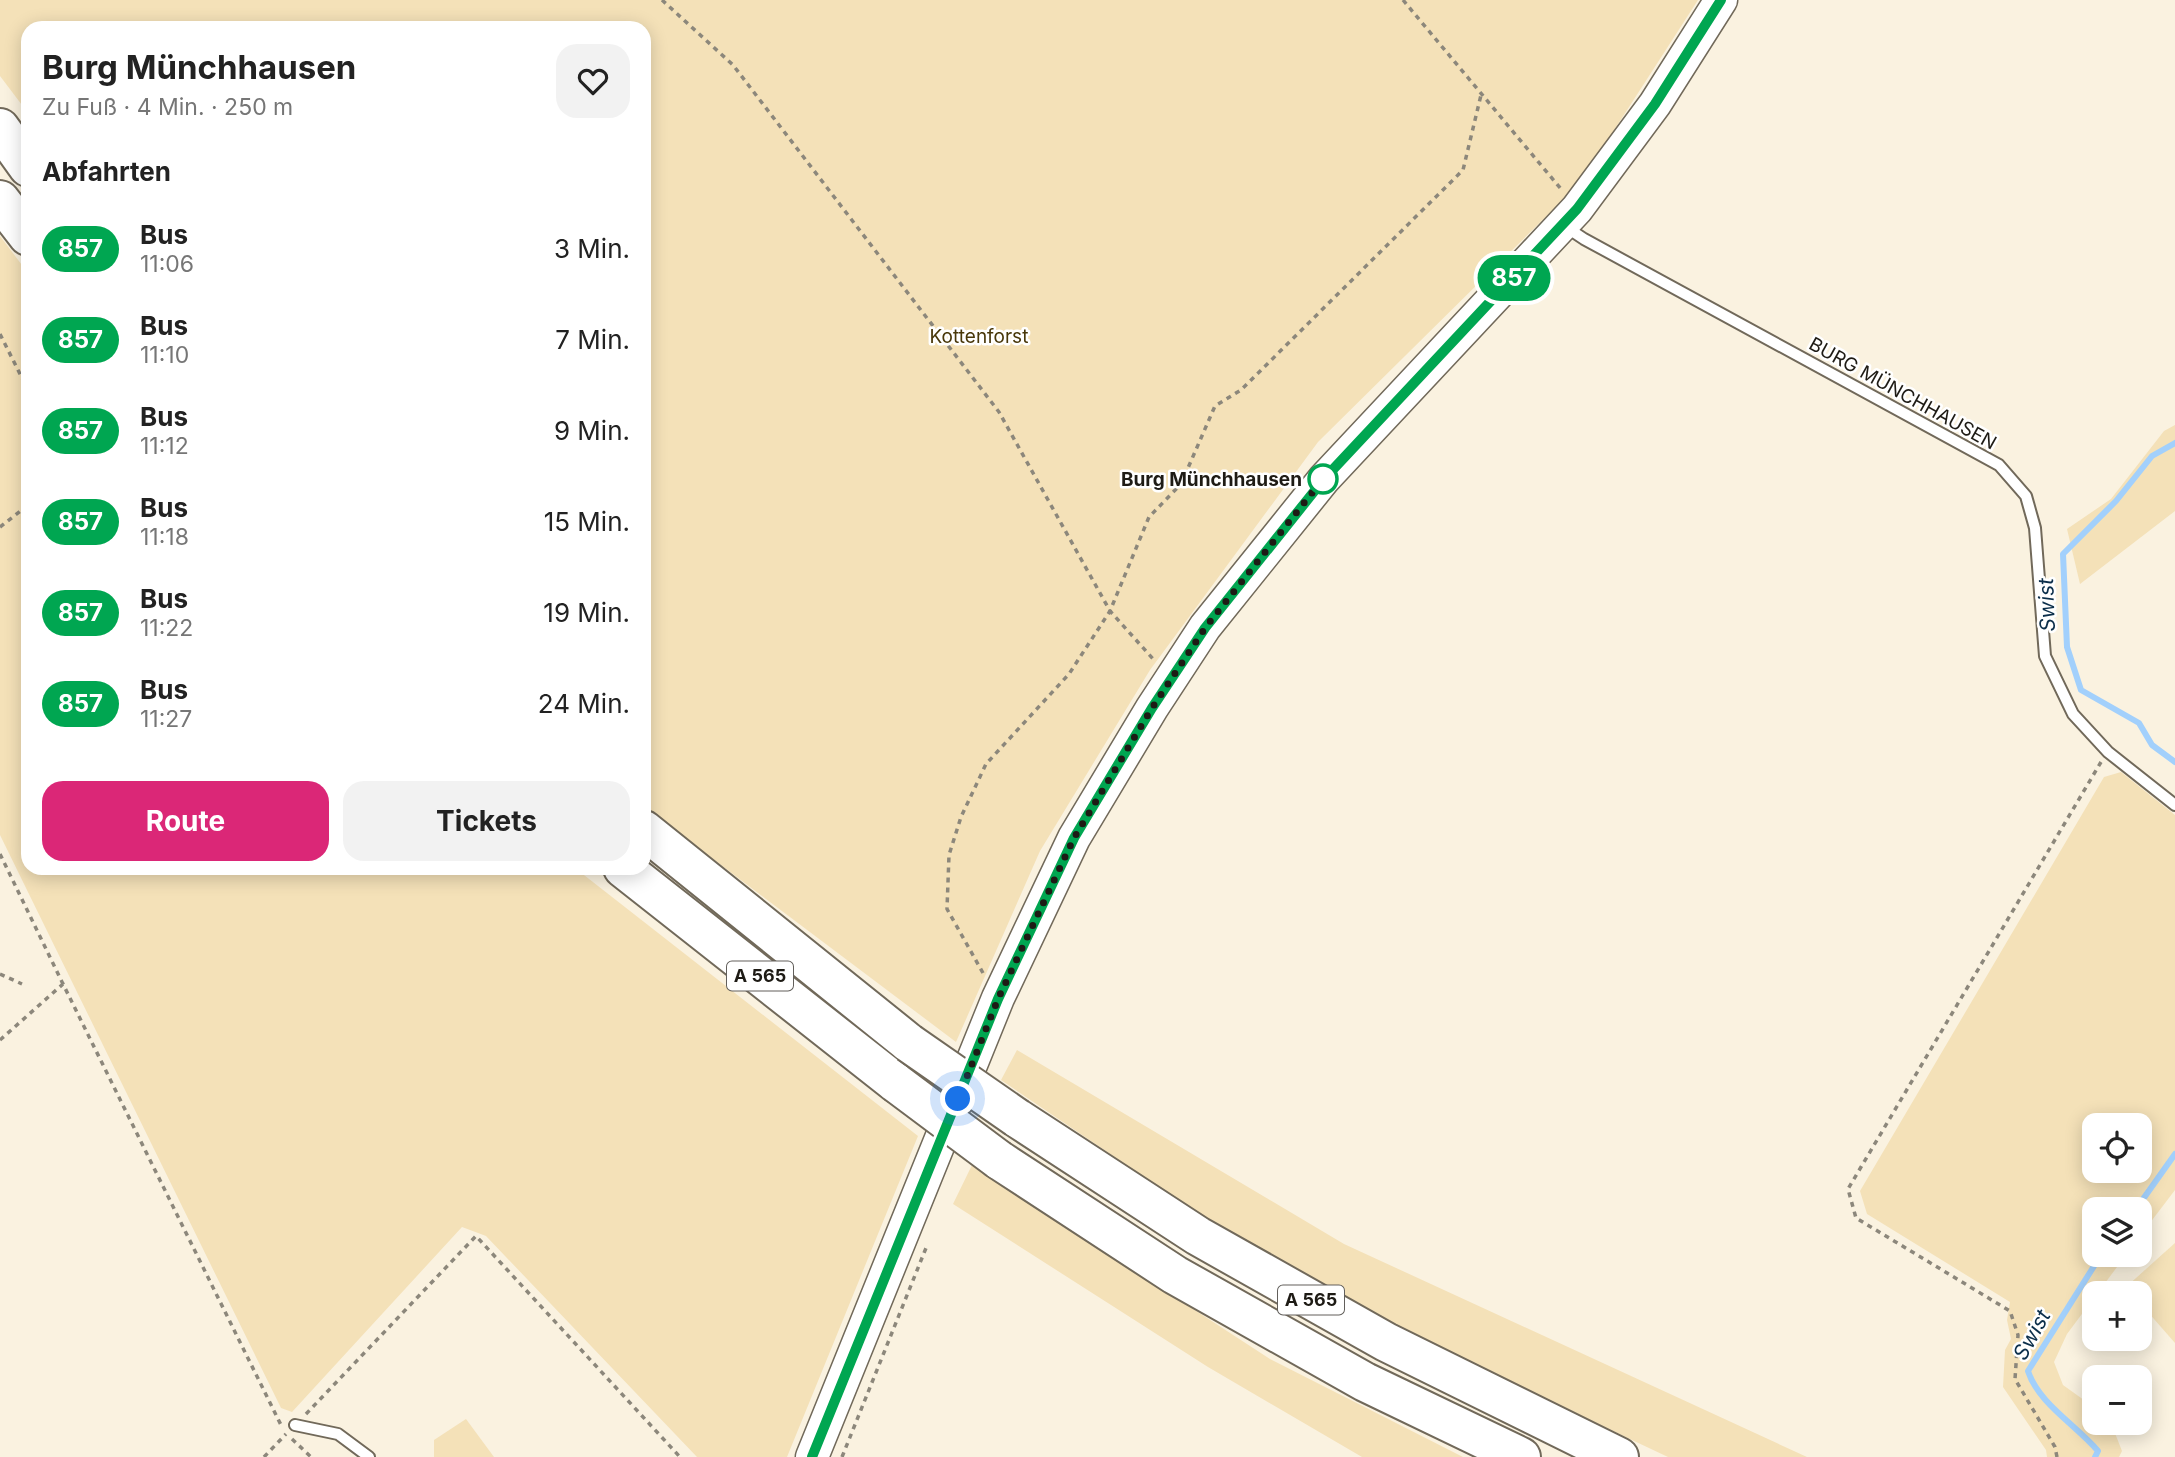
<!DOCTYPE html>
<html lang="de">
<meta charset="utf-8">
<style>
:root{--surface:#fff;--page:#f2f2f2;--text:#222;--muted:#767676;--accent:#db2777}
body{margin:0;font-family:Inter,sans-serif;background:var(--page);color:var(--text);height:100vh;display:flex;flex-direction:column;font-size:26px;white-space:nowrap}
*{box-sizing:border-box;margin:0}
p{font-size:23px;color:var(--muted)}
.icon{flex:none;width:38px;height:38px;fill:none;stroke:currentColor;stroke-width:2;stroke-linecap:round;stroke-linejoin:round}
.map{position:relative;flex:1;overflow:hidden}
.side{position:absolute;left:21px;top:21px;width:630px;height:854px;display:flex;flex-direction:column;background:var(--surface);border-radius:21px;box-shadow:0 4px 18px #0003}
.side>*{flex:none}
.badge{padding:0 14px;border-radius:23px;font-size:24px;line-height:46px}
.tools{position:absolute;left:2082px;top:1113px;display:grid;gap:14px}
.tools a{display:grid;place-items:center;width:70px;height:70px;border-radius:14px;background:var(--surface);box-shadow:0 4px 18px #0003;font-size:35px}
.you{position:absolute;width:35px;height:35px;margin:-18px;border:5px solid #fff;border-radius:50%;background:#1a73e8;box-shadow:0 0 0 10px #1a73e833}
.map>.badge{position:absolute;translate:-50% -50%;box-shadow:0 0 0 4px #fff}
h2{padding:0 21px;font-size:26px;line-height:63px}
.round{display:grid;place-items:center;flex:none;width:74px;height:74px;border-radius:21px;background:var(--page)}
.overview{display:flex;align-items:center;justify-content:space-between;height:119px;padding:0 21px}
h1{font-size:33px;font-weight:700;line-height:52px}
.action{display:flex;gap:14px;margin-top:auto;padding:14px 21px}
.action a{flex:1;height:80px;border-radius:21px;background:var(--accent);color:#fff;font-size:28px;font-weight:700;line-height:80px;text-align:center}
.action a+a{background:var(--page);color:var(--text)}
ul{padding:0;list-style:none}
li{display:flex;align-items:center;gap:21px;height:91px;padding:0 21px}
li div{flex:1}
li b{display:block;font-size:26px}
li em{font-style:normal}
li .badge{min-width:77px;font-weight:700;text-align:center}
.map>svg:first-child{display:block}
.green{fill:#f4e1b8;fill-rule:evenodd}
.lines{fill:none;stroke-linecap:round;stroke-linejoin:round}
.stream{stroke:#a2d0fc;stroke-width:6}
.lane-casing{stroke:#71695a;stroke-width:14}
.secondary-casing{stroke:#71695a;stroke-width:35}
.highway-casing{stroke:#71695a;stroke-width:42}
.path{stroke:#8c877b;stroke-width:3.5;stroke-dasharray:5 5;stroke-linecap:butt}
.lane{stroke:#fff;stroke-width:10}
.secondary{stroke:#fff;stroke-width:32}
.highway{stroke:#fff;stroke-width:38}
.highway-bridge-casing{stroke:#71695a;stroke-width:42;stroke-linecap:butt}
.highway-bridge{stroke:#fff;stroke-width:38}
.line-casing{stroke:#fff;stroke-width:16}
.line{stroke:#00a651;stroke-width:10}
.walk{stroke:#1e1b15;stroke-width:7;stroke-dasharray:0 12.6}
.stop-dot{fill:#fff;stroke:#00a651;stroke-width:3.5}
.labels{text-anchor:middle;stroke-width:5;stroke-linejoin:round;paint-order:stroke}
.shield{fill:#fff;stroke:#625f5b;stroke-width:2}
.shield-label{font-size:18px;font-weight:bold;fill:#1e1b15}
.park-label{font-size:19px;fill:#483709;stroke:#fff}
.street-label{font-size:19px;fill:#1e1b15;stroke:#fff}
.stop-label{font-size:19px;font-weight:bold;fill:#1e1b15;stroke:#fff;text-anchor:end}
.water-label{font-size:21px;font-style:italic;fill:#0c2f4b;stroke:#fff}
</style>
<div class="map">
<svg width="2175" height="1457" viewBox="0 0 2175 1457">
<rect width="100%" height="100%" fill="#faf2e0"/>
<g class="green">
<path d="M0,0H1698L1580,183L1318,442L1150,670L1040,851L956,1042L644,807V28H28V113L0,76Z"/>
<path d="M0,236L28,273V868H575L918,1136L787,1457H697L486,1236L462,1227L292,1412L281,1408L0,835Z"/>
<path d="M2175,425V511L2080,584L2067,529L2111,499L2164,431Z"/>
<path d="M2121,772L2175,815V1190L2140,1236V1209H2095V1255H2126L2067,1334L2054,1362L2063,1385L2095,1408V1423H2111L2122,1451L2119,1457H2047L2046,1450L2003,1387L2005,1350L2011,1339L2007,1320L2010,1302L1867,1214L1860,1191L2104,777ZM2095,1125H2140V1171H2095Z"/>
<path d="M1017,1050L1344,1244L1807,1457H1668L1418,1339L1212,1223L1001,1080Z"/>
<path d="M972,1165L1270,1359L1463,1457H1362L1208,1367L953,1204Z"/>
<path d="M2175,1243V1343L2140,1303V1293H2131L2126,1287Z"/>
<path d="M466,1419L494,1457H434V1440Z"/>
</g>
<g class="lines">
<g class="stream">
<path d="M2175,443L2152,456L2116,501L2063,554L2067,647L2081,690L2139,723L2152,745L2175,762"/>
<path d="M2136,1209L2175,1154"/>
<path d="M2095,1457L2098,1451C2076,1425 2038,1403 2028,1371L2101,1255"/>
</g>
<defs>
<g id="lane">
<path d="M1566,227L1584,239L1999,465L2026,496L2035,528L2045,656L2073,714L2108,752L2175,805"/>
<path d="M295,1425L338,1434L369,1457"/>
</g>
<path id="secondary" d="M812,1457L998,998L1074,838L1152,708L1205,627L1324,479L1577,209L1655,104L1721,0"/>
<g id="highway">
<path d="M0,128L28,167"/>
<path d="M0,200L28,236"/>
<path d="M644,830L909,1043"/>
<path d="M623,868L896,1083"/>
<path d="M1017,1118L1198,1236L1386,1342L1619,1457"/>
<path d="M999,1160L1175,1275L1365,1382L1521,1457"/>
</g>
</defs>
<use href="#lane" class="lane-casing"/>
<use href="#secondary" class="secondary-casing"/>
<use href="#highway" class="highway-casing"/>
<g class="path">
<path d="M662,0L733,65L999,412L1110,611L1154,660"/>
<path d="M1403,0L1561,189"/>
<path d="M0,334L28,390"/>
<path d="M0,527L23,509L28,496"/>
<path d="M0,854L63,984"/>
<path d="M983,973L947,909L949,855L961,817L986,764L1069,674L1110,611L1149,517L1181,484L1215,406L1241,390L1463,170L1481,95"/>
<path d="M0,974L22,984"/>
<path d="M0,1040L63,984L281,1425"/>
<path d="M306,1414L476,1236L680,1457"/>
<path d="M292,1439L311,1457"/>
<path d="M264,1457L286,1434"/>
<path d="M842,1457L926,1248"/>
<path d="M2057,1457L2055,1447L2015,1379L2018,1335L2010,1311L1856,1218L1848,1189L2101,762"/>
</g>
<use href="#lane" class="lane"/>
<use href="#secondary" class="secondary"/>
<use href="#highway" class="highway"/>
<defs>
<g id="highway-bridge">
<path d="M909,1043L1017,1118"/>
<path d="M896,1083L999,1160"/>
</g>
</defs>
<use href="#highway-bridge" class="highway-bridge-casing"/>
<use href="#highway-bridge" class="highway-bridge"/>
</g>
<g class="lines">
<defs>
<path id="line" d="M812,1457L998,999L1074,838L1152,708L1205,628L1324,479L1577,209L1655,104L1721,0"/>
</defs>
<use href="#line" class="line-casing"/>
<use href="#line" class="line"/>
<path class="walk" d="M958,1099L998,999L1074,838L1152,708L1205,628L1323,479"/>
</g>
<circle class="stop-dot" cx="1323" cy="479" r="14"/>
<g class="labels">
<g class="shield">
<rect x="727" y="961.5" width="66" height="29" rx="5"/>
<rect x="1278" y="1285.5" width="66" height="29" rx="5"/>
</g>
<g class="shield-label">
<text x="760" y="982">A 565</text>
<text x="1311" y="1306">A 565</text>
</g>
<g class="park-label">
<text x="979" y="343">Kottenforst</text>
</g>
<g class="street-label">
<text transform="translate(1903 393) rotate(29)" y="7">BURG MÜNCHHAUSEN</text>
</g>
<g class="stop-label">
<text x="1302" y="486">Burg Münchhausen</text>
</g>
<g class="water-label">
<text transform="translate(2047 605) rotate(-92)" y="7">Swist</text>
<text transform="translate(2032 1335) rotate(-61)" y="7">Swist</text>
</g>
</g>
</svg>
<div class="tools">
<a><svg class="icon" aria-label="locate" viewBox="0 0 24 24"><circle cx="12" cy="12" r="6"/><path d="M12 2v4M12 18v4M2 12h4M18 12h4"/></svg></a>
<a><svg class="icon" aria-label="layers" viewBox="0 0 24 24"><path d="M12 4l9 5-9 5-9-5zM3 14l9 5 9-5"/></svg></a>
<a>+</a>
<a>−</a>
</div>
<div class="you" style="left:958px;top:1099px"></div>
<b class="badge" style="left:1514px;top:278px;background:#00a651;color:#fff">857</b>
<section class="side">
<div class="overview"><div><h1>Burg Münchhausen</h1><p>Zu Fuß · 4 Min. · 250 m</p></div><a class="round"><svg class="icon" aria-label="heart" viewBox="0 0 24 24"><path d="M12 20l-8-8c-3-5 5-10 8-4 3-6 11-1 8 4z"/></svg></a></div>
<h2>Abfahrten</h2>
<ul>
<li><span class="badge" style="background:#00a651;color:#fff">857</span><div><b>Bus</b><p>11:06</p></div><em>3 Min.</em></li>
<li><span class="badge" style="background:#00a651;color:#fff">857</span><div><b>Bus</b><p>11:10</p></div><em>7 Min.</em></li>
<li><span class="badge" style="background:#00a651;color:#fff">857</span><div><b>Bus</b><p>11:12</p></div><em>9 Min.</em></li>
<li><span class="badge" style="background:#00a651;color:#fff">857</span><div><b>Bus</b><p>11:18</p></div><em>15 Min.</em></li>
<li><span class="badge" style="background:#00a651;color:#fff">857</span><div><b>Bus</b><p>11:22</p></div><em>19 Min.</em></li>
<li><span class="badge" style="background:#00a651;color:#fff">857</span><div><b>Bus</b><p>11:27</p></div><em>24 Min.</em></li>
</ul>
<div class="action"><a>Route</a><a>Tickets</a></div>
</section>
</div>
